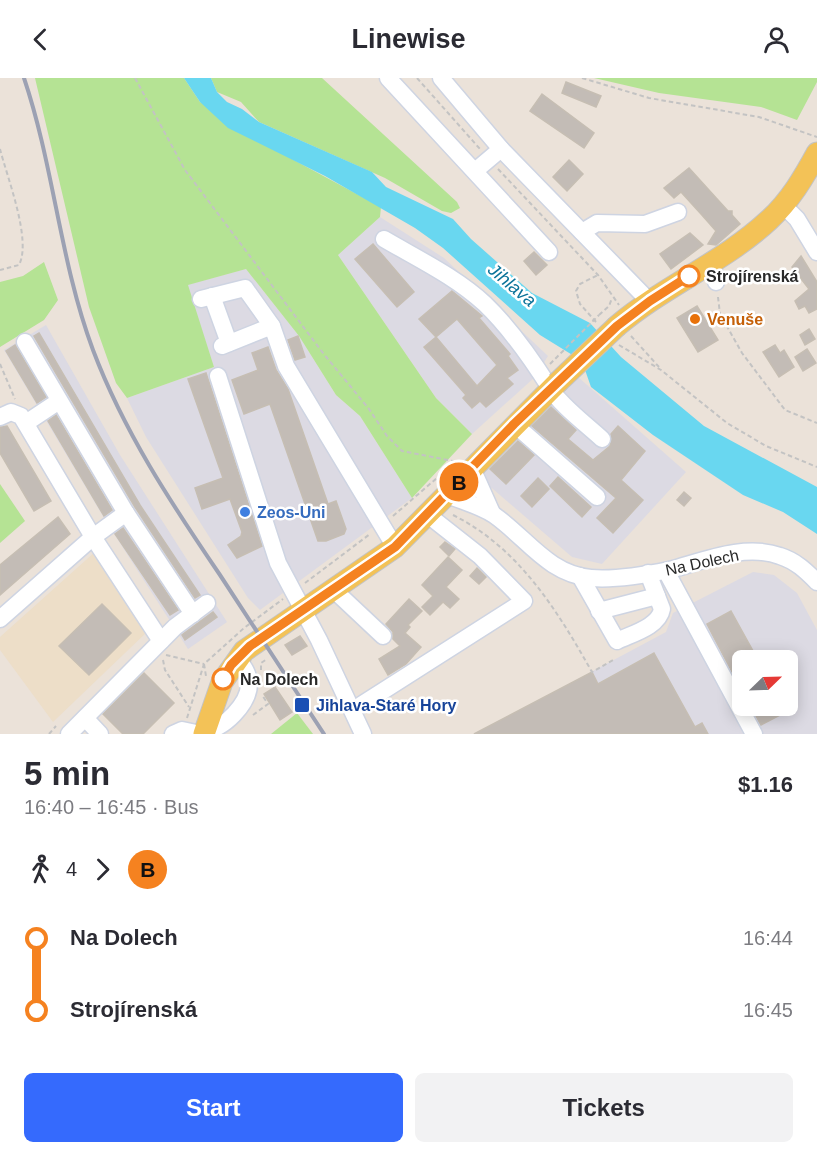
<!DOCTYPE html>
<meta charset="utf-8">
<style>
:root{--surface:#fff;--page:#f2f2f3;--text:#2b2b33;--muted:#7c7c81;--accent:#356afd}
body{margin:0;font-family:Helvetica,sans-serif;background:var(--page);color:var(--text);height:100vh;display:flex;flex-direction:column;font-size:22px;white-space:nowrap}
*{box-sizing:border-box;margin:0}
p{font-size:20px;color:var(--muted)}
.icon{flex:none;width:33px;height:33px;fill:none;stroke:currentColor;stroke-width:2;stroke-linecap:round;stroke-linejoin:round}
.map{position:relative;height:656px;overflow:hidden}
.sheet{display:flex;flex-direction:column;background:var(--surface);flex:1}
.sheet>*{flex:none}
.badge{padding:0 12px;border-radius:20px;font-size:21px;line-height:39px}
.needle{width:39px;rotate:67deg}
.controls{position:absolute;left:732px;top:572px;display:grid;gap:12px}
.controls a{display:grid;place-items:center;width:66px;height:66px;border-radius:9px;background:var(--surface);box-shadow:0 3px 15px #0003;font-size:30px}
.map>.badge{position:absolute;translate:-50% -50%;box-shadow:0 0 0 3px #fff}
.legs{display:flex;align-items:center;gap:9px;height:66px;padding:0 24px;font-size:20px}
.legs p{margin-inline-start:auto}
.summary{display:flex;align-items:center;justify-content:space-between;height:102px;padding:0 24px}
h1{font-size:33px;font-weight:800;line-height:45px}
.cta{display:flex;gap:12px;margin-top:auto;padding:12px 24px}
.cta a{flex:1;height:69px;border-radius:9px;background:var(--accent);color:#fff;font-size:24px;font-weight:800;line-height:69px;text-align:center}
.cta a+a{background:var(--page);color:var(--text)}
ul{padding:0 24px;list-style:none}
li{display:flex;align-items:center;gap:21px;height:72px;font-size:22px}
li i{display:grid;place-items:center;width:9px;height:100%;margin:0 8px;background:currentColor}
li i::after{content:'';width:15px;height:15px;margin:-8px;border:4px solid;border-radius:50%;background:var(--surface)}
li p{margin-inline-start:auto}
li:first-child i{background:linear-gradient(#0000 50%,currentColor 0)}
li:last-child i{background:linear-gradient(currentColor 50%,#0000 0)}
header{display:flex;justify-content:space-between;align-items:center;height:78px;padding:0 24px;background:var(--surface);font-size:27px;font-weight:800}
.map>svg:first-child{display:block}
.industrial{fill:#dcdae3;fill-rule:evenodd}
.education{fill:#eddec8}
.green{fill:#b5e394}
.water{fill:#69d7f0}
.building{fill:#c3bcb6;stroke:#c6beb3;stroke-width:1.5;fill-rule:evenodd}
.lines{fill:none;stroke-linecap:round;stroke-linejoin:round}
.minor-casing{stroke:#ced4e2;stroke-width:19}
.major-casing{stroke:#c3c3c3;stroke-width:23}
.path{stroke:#c3c3c3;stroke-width:2;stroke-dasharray:4.5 3;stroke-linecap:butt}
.minor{stroke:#fff;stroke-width:16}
.major{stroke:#f3c257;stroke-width:21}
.rail{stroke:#9ca1b3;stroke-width:4}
.major-bridge-casing{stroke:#c3c3c3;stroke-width:23;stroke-linecap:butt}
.path-bridge{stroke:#c3c3c3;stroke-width:2;stroke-dasharray:4.5 3;stroke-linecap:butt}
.major-bridge{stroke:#f3c257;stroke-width:21}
.line-1-casing{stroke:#fff;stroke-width:14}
.line-1{stroke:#f58220;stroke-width:9}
.stop-1-dot{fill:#fff;stroke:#f58220;stroke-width:3}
.food-dot{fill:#e8710a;stroke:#fff;stroke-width:2}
.shop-dot{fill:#3f7fe0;stroke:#fff;stroke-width:2}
.transit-dot{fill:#1a4fb4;stroke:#fff;stroke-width:2}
.labels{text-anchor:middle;stroke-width:5;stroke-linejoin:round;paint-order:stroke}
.stop-label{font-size:16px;font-weight:bold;fill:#282828;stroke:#fff;text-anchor:start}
.food-label{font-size:16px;font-weight:bold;fill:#c56008;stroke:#fff;text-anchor:start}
.shop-label{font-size:16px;font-weight:bold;fill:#366cbe;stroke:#fff;text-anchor:start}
.street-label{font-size:16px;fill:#282828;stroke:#fff}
.transit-label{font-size:16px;font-weight:bold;fill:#164399;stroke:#fff;text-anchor:start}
.water-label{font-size:18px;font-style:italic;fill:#0b7399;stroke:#fff}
</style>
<header><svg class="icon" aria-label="back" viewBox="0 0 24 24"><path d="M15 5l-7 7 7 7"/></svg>Linewise<svg class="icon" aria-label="person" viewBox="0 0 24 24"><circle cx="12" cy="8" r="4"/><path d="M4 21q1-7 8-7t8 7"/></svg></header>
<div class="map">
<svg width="817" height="656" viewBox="0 0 817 656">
<rect width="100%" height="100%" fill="#ebe2d9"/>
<g class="industrial">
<path d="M380,139L444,180L548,278L535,299L472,356L436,320L338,177Z"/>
<path d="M246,191L299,258L336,317L360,338L412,420L260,532L248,520L146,359L127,320L214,289L187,207Z"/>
<path d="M46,247L120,377L227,544L188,571L107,445L4,272Z"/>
<path d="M578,299L686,394L602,486L572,479L479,399Z"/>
<path d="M753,494L774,497L797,515L817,552V656H475L666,554L673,535ZM742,582H788V627H742Z"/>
</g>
<path class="education" d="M96,473L149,552L53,644L0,572V559Z"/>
<g class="green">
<path d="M35,0H184L200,24L290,80L381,129L380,139L338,177L436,320L472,356L412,420L360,338L336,317L299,258L246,191L188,207L214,289L127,320L116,305L89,229Z"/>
<path d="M211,0H322L457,124L460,130L451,135L442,133L385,100L259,44L241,24L217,14Z"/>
<path d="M594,0H817V4L797,42L761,29L659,15Z"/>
<path d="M44,184L58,222L44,242L0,269V204L23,198Z"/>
<path d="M0,406L25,443L0,465Z"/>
<path d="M297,635L313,656H271Z"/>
</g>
<path class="water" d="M184,0H211L217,14L227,24L242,31L259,44L372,94L386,109L453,141L471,161L532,215L590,245L621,279L704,348L817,409V456L783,434L743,417L653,357L591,309L584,289L574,278L540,257L443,170L415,150L325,98L228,50L200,24Z"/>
<g class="building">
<path d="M566,4L601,18L596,29L562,15Z"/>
<path d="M542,16L594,55L584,70L530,33Z"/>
<path d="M569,82L583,96L567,113L553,99Z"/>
<path d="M689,90L728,133H732V137L740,146L716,167L708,166L716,153L701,136L681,114L674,120L664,110Z"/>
<path d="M690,155L703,167L671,191L660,176Z"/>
<path d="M373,166L414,214L397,229L355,181Z"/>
<path d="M534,174L547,187L536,197L524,183Z"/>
<path d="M801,178L817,204V231L809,235L805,228L799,231L795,223L809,211L792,189Z"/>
<path d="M452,213L482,238L479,240L510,276L508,278L518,292L507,300L513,306L486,329L480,323L472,330L463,320L466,317L424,269L436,259L419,241ZM457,241L497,287L477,308L436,259Z"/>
<path d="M697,228L718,262L698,274L677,240Z"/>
<path d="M809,251L815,261L805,267L800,257Z"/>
<path d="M39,255L140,427L200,517L195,520L135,429L34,258Z"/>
<path d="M298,258L305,279L295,282L288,262Z"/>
<path d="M15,267L46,319L37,325L6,273Z"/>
<path d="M775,267L780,275L784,272L794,289L779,299L763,274Z"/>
<path d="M268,269L276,292L288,311L328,426L336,423L346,451L344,456L326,463H318L270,326L244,336L232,302L258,292L252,275Z"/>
<path d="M807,271L816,285L803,293L795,279Z"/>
<path d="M206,295L262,468L237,480L228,467L241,458L242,454L230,421L202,431L195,410L223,400L188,301Z"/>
<path d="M551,329L576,352L568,361L593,382L610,368L611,356L618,348L645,373L621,402L643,422L613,455L597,440L616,420L532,348Z"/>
<path d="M56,337L112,432L104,438L48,343Z"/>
<path d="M7,348L51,423L34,433L0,375V349Z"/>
<path d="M518,363L534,377L506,406L490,391Z"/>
<path d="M558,399L591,429L582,439L550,408Z"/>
<path d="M538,400L549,411L532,429L521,418Z"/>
<path d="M684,414L691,420L684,428L677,422Z"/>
<path d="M58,439L70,456L0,517V487Z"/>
<path d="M123,450L178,532L170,537L115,456Z"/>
<path d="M445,464L455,471L449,478L440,469Z"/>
<path d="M448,479L462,492L446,509L459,521L450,530L443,524L430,537L422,529L433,518L422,507Z"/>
<path d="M477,490L486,499L479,506L470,498Z"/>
<path d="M409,521L422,533L408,547L410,549L405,555L421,569L406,586L388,597L379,581L400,568L393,561V554L386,546Z"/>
<path d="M102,526L131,555L89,597L59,568Z"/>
<path d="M731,533L758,582H742V613L707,546Z"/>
<path d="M213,534L217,539L185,562L182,557Z"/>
<path d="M300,558L307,568L292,577L285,567Z"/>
<path d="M654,575L695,649L702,645L708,656H474L592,594L598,606Z"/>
<path d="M144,595L174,625L143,656H123L103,636Z"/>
<path d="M275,609L292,634L280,642L264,616Z"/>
<path d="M750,627H782L786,634L761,647Z"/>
</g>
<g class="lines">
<defs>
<g id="minor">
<path d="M388,0L549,174"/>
<path d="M441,0L501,71L649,223"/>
<path d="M475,93L501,71"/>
<path d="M783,127L797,141L817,174"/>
<path d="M582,154L597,145L645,146L678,134"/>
<path d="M384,161C418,181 456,199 485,226C511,251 531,280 550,310C560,327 587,347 602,361"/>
<path d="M712,183L716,204"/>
<path d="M212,218L229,265"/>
<path d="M201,221L245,210L272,248"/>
<path d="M25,264L126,435L193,536"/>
<path d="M222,268L272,248L286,288L395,469"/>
<path d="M218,298L278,485L319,562L363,656"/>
<path d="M0,339L11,334L21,338L93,459L0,541"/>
<path d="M26,345L59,323"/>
<path d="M514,346L597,419"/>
<path d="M472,390L492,435"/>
<path d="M447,417C462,423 481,428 494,437C527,460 548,496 591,500C615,502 645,497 669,492C703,483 745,465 780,478C796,483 806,493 817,504"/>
<path d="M126,435L93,459L161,563"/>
<path d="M666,493L754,656"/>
<path d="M580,498L617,563C631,556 659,549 662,531L648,495"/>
<path d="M334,512L383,558"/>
<path d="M599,533L657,518"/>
<path d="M361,627L524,523L480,478L428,437"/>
<path d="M85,640L100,656"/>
<path d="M205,652C224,652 249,625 249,606C249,595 243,588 237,580"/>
<path d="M69,656L175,549L207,525"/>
<path d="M173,656L182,652L201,656"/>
</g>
<g id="major">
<path d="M617,248C664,208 724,184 769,142C790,123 804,99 817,75"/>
<path d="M204,656L222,604L244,573L395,469L557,305"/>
</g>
</defs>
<use href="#minor" class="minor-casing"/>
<use href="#major" class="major-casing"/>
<g class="path">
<path d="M135,0L185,92L323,275L369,331L387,358L402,373L458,384"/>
<path d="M417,0L480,71"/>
<path d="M582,0L649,20L759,39L817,59"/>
<path d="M0,71C7,99 32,162 19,187L0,192"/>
<path d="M498,91L598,197L619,227"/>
<path d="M718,219L720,236L742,275L785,332L817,345"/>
<path d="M599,237L609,228L612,220"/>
<path d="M596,244L580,226L576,213L580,206L598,197"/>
<path d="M631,258L659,289"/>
<path d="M619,267L661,292L727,345L766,368L817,389"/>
<path d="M0,286L15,321"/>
<path d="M453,437C519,470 557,532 592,594L615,581"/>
<path d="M393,438L445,393"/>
<path d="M305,505L370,456"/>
<path d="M166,577L204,586"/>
<path d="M163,582L165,592L189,629"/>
<path d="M204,586L206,598"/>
<path d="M261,592V585L267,581"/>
<path d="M253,637L268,626L262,617"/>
<path d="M187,640L204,586L244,550L283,521"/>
<path d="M49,656L56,648"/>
</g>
<use href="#minor" class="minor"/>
<use href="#major" class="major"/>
<path class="rail" d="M24,0C54,89 60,184 93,272C124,354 171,425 220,497C255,550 289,603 324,656"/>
<defs>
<path id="major-bridge" d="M557,305L617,248"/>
</defs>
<use href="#major-bridge" class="major-bridge-casing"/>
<path class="path-bridge" d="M550,286L599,237"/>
<use href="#major-bridge" class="major-bridge"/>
</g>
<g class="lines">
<defs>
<path id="line-1" d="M223,601L231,587L250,568L395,469L514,346L617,248L650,223L689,198"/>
</defs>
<use href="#line-1" class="line-1-casing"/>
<use href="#line-1" class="line-1"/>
</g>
<g class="stop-1-dot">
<circle cx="689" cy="198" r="10"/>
<circle cx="223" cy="601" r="10"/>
</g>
<circle class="food-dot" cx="695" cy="241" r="6"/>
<circle class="shop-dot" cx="245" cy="434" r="6"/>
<rect class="transit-dot" x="294" y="619" width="16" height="16" rx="3"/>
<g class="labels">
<g class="stop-label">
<text x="706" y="204">Strojírenská</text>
<text x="240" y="607">Na Dolech</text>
</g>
<g class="food-label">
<text x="707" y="247">Venuše</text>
</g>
<g class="shop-label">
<text x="257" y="440">Zeos-Uni</text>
</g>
<g class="street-label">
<text transform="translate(702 484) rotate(-12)" y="6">Na Dolech</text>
</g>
<g class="transit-label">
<text x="316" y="633">Jihlava-Staré Hory</text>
</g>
<g class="water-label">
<text transform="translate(512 207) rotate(40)" y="6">Jihlava</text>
</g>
</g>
</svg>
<div class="controls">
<a><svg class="needle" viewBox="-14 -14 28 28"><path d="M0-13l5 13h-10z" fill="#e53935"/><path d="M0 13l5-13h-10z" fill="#7c7c81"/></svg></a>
</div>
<b class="badge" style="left:459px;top:404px;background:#f58220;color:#111">B</b>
</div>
<section class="sheet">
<div class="summary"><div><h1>5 min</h1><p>16:40 – 16:45 · Bus</p></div><b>$1.16</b></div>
<div class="legs"><svg class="icon" aria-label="walk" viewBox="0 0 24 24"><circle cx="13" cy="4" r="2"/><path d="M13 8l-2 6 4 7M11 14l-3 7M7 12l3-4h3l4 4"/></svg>4<svg class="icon" aria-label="forward" viewBox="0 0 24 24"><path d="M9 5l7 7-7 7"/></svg><b class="badge" style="background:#f58220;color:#111">B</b></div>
<ul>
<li><i style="color:#f58220"></i><b>Na Dolech</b><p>16:44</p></li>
<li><i style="color:#f58220"></i><b>Strojírenská</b><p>16:45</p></li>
</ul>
<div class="cta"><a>Start</a><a>Tickets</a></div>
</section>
